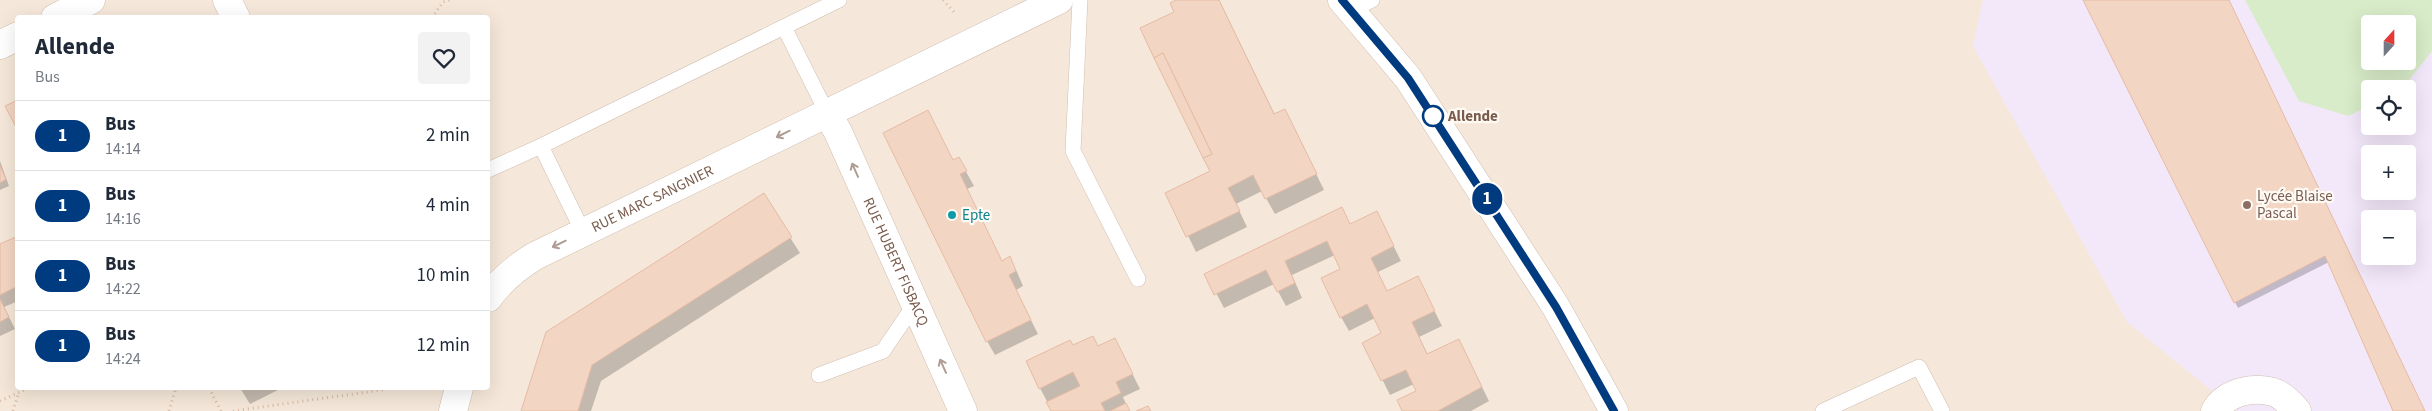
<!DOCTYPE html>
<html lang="fr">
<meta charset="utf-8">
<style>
:root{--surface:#fff;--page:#f2f2f3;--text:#1f2937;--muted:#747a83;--line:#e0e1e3}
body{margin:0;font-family:"Source Sans 3",sans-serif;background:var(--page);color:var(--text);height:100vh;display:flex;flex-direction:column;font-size:19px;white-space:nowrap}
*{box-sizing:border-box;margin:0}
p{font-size:16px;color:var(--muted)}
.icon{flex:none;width:28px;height:28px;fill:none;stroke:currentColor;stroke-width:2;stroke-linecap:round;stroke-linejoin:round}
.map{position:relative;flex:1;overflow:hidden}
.side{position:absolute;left:15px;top:15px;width:475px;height:375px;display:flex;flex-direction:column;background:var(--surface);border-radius:5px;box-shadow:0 5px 20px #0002}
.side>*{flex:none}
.badge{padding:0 10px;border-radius:16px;font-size:18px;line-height:32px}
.needle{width:32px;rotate:21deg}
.tools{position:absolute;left:2361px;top:15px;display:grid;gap:10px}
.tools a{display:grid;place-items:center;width:55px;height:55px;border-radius:5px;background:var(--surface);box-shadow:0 5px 20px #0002;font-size:25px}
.map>.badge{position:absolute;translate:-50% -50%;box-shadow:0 0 0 2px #fff}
.round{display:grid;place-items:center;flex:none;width:52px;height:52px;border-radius:5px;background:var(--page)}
.headline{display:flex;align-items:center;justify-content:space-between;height:85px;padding:0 20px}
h1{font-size:24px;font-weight:700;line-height:38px}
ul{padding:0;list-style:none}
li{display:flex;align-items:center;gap:15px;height:70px;padding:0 20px;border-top:1px solid var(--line)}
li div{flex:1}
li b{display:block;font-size:19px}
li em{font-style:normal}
li .badge{min-width:55px;font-weight:700;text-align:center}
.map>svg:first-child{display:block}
.residential{fill:#f5e8da;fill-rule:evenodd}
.education{fill:#f3e8fa;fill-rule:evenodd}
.green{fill:#d8ecc9;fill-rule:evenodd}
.shadow{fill:#0003}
.building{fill:#f3d5c3;stroke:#e6bba3}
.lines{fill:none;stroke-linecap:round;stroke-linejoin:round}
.service-casing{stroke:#d1beb0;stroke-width:16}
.minor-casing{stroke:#d1beb0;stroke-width:29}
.tertiary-casing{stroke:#d1beb0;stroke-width:29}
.path{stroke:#d9b8a5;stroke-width:3;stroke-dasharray:1 4;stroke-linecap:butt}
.service{stroke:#fff;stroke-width:15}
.minor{stroke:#fff;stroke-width:28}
.tertiary{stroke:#fff;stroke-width:28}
.oneway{stroke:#af9d94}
.line-casing{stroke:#fff;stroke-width:11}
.line{stroke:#003b80;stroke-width:8}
.stop-dot{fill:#fff;stroke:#003b80;stroke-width:2.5}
.education-dot{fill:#8d6e63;stroke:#fffaf3;stroke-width:2}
.culture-dot{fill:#0f9aa8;stroke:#fffaf3;stroke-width:2}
.labels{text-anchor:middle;stroke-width:4.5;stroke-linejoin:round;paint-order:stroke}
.stop-label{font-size:15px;font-weight:bold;fill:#7a5c4d;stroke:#fffaf3;text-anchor:start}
.education-label{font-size:15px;fill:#785e54;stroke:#fffaf3;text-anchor:start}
.street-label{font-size:15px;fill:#7a5c4d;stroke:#fffaf3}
.culture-label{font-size:15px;fill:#0d838f;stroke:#fffaf3;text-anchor:start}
</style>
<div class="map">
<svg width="2432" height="411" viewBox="0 0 2432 411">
<rect width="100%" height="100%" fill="#fdf6ec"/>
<path class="residential" d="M0,0H2432V411H0ZM18,18H488V388H18ZM2370,24H2408V61H2370ZM2370,89H2408V126H2370ZM2370,154H2408V191H2370ZM2370,219H2408V256H2370Z"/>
<path class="education" d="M1983,0H2432V411H2237L2127,322L1973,46ZM2370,24H2408V61H2370ZM2370,89H2408V126H2370ZM2370,154H2408V191H2370ZM2370,219H2408V256H2370Z"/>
<path class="green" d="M2245,0H2432V51L2402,89H2370V106L2348,116L2299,101ZM2370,24H2408V61H2370Z"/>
<g class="shadow">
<path d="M1179,0H1219L1275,115L1285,110L1324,190L1275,214L1262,191L1236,204L1247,227L1196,252L1167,193L1212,172L1176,12Z"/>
<path d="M2085,0H2227L2424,411H2394L2329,262L2238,308Z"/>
<path d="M959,159L974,186L967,189L1002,262L1009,258L1017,272L1023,286L1016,290L1038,334L995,355L987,341L953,161Z"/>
<path d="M0,161L9,186L0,190Z"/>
<path d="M763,195L800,253L601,381L591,411H522Z"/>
<path d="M1377,213L1401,261L1378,272L1387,292H1425L1442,326L1419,337L1428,355H1466L1489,401L1471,411H1404L1417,391L1414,384L1390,395L1364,343L1383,334L1375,318L1349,331L1341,317L1342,270L1335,255L1292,275L1302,298L1286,306L1274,284L1224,308L1206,274L1350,225Z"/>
<path d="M18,237V301L4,307L15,329L0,336V246Z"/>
<path d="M1115,339L1140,389L1123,397L1129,411H1052L1040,388L1073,346L1099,347Z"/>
<path d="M240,388H282L250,404Z"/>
</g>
<g class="building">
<path d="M1176,0H1219L1274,114L1285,109L1317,174L1265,199L1253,175L1228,188L1240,211L1186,237L1165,193L1210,171L1203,158L1212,154L1163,53L1154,58L1140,28L1174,12L1170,3Z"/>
<path d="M2083,0H2229L2425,411H2393L2325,256L2234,303Z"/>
<path d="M1163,53L1212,154L1203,158L1154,58Z"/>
<path d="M18,100V131L5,106Z"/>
<path d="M928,110L953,160L959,157L967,171L960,174L1002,261L1010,256L1016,271L1009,275L1031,320L986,342L883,133Z"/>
<path d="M0,166L6,179L0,183Z"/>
<path d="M764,193L792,237L592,365L578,411H521L546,332Z"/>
<path d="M1342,207L1350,224L1377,211L1394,246L1371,258L1387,291L1418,276L1435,311L1412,322L1427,354L1459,339L1482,387L1438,411H1402L1397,400L1416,391L1406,370L1381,381L1362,343L1381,333L1367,304L1340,318L1321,278L1340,269L1327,241L1285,261L1295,283L1277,292L1266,270L1214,295L1204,274Z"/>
<path d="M18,236V286L0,295V244Z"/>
<path d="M0,299L9,317L0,322Z"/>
<path d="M1093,336L1098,346L1115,338L1133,374L1116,382L1121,393L1101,403L1105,411H1051L1046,402L1080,386L1073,372L1039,389L1026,361L1070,340L1073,345Z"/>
<path d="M1126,403L1130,411H1110Z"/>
<path d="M1148,406L1151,411H1136Z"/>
</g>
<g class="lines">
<defs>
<g id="service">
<path d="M1080,0L1073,151L1138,279"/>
<path d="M1351,10L1372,0"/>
<path d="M784,27L827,113"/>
<path d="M541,146L583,232"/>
<path d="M488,170L541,146L839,0"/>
<path d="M819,375L883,351L915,304"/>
<path d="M1823,411L1919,367L1942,411"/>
</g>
<g id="minor">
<path d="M227,0L236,18"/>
<path d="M55,18L91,0"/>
<path d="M0,45L18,36"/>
<path id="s1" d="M827,113L838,132L963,411"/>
<path id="s2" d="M488,298C501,280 515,268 535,256L1059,0"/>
<path d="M453,411L459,388"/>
<path d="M2215,411C2226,392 2253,386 2273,392C2281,394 2292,405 2297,411"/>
</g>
<path id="tertiary" d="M1342,0L1408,78L1556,307L1614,411"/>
</defs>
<use href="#service" class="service-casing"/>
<use href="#minor" class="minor-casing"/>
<use href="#tertiary" class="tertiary-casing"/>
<g class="path">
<path d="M943,0L956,14"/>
<path d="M432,18L443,2L450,0"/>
<path d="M209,388L221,411"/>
<path d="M0,401L29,388"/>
<path d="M13,411L19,392"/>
<path d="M169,411L176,388"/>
<path d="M233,411L382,390L385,388"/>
</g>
<use href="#service" class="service"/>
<use href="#minor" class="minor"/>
<use href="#tertiary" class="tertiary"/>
</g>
<defs><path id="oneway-shaft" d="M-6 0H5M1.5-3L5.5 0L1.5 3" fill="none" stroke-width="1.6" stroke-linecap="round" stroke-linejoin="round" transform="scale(1.25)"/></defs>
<g class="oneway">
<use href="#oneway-shaft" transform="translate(783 134) rotate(154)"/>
<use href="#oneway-shaft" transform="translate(855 170) rotate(-114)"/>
<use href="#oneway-shaft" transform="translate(559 244) rotate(154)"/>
<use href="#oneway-shaft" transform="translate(943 366) rotate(-114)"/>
</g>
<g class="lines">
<defs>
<path id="line" d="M1342,0L1408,78L1556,307L1614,411"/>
</defs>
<use href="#line" class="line-casing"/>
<use href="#line" class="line"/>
</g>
<circle class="stop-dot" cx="1433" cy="116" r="10"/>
<circle class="education-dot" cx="2247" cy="205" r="5"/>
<circle class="culture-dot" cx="952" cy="215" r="5"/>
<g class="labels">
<g class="stop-label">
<text x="1448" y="121">Allende</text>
</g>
<g class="education-label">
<text x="2257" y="201">Lycée Blaise<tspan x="2257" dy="17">Pascal</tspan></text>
</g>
<g class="street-label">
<text dy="5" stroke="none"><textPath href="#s2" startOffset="194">RUE MARC SANGNIER</textPath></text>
<text dy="5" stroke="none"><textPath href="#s1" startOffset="164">RUE HUBERT FISBACQ</textPath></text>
</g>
<g class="culture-label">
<text x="962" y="220">Epte</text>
</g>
</g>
</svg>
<div class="tools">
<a><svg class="needle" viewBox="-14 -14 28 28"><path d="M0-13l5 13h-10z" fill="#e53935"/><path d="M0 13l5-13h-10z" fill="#747a83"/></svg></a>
<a><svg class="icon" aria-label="locate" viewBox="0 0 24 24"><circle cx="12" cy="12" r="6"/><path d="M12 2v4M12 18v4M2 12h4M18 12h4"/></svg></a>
<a>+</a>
<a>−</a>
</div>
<b class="badge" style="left:1487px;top:199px;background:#003b80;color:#fff">1</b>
<section class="side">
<div class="headline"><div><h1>Allende</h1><p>Bus</p></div><a class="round"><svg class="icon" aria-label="heart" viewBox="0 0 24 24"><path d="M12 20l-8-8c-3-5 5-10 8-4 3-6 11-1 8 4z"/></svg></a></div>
<ul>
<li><span class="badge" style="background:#003b80;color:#fff">1</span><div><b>Bus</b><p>14:14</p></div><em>2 min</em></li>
<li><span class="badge" style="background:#003b80;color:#fff">1</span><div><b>Bus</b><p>14:16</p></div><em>4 min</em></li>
<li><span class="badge" style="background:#003b80;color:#fff">1</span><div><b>Bus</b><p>14:22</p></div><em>10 min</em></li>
<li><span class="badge" style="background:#003b80;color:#fff">1</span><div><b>Bus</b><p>14:24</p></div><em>12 min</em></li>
</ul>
</section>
</div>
